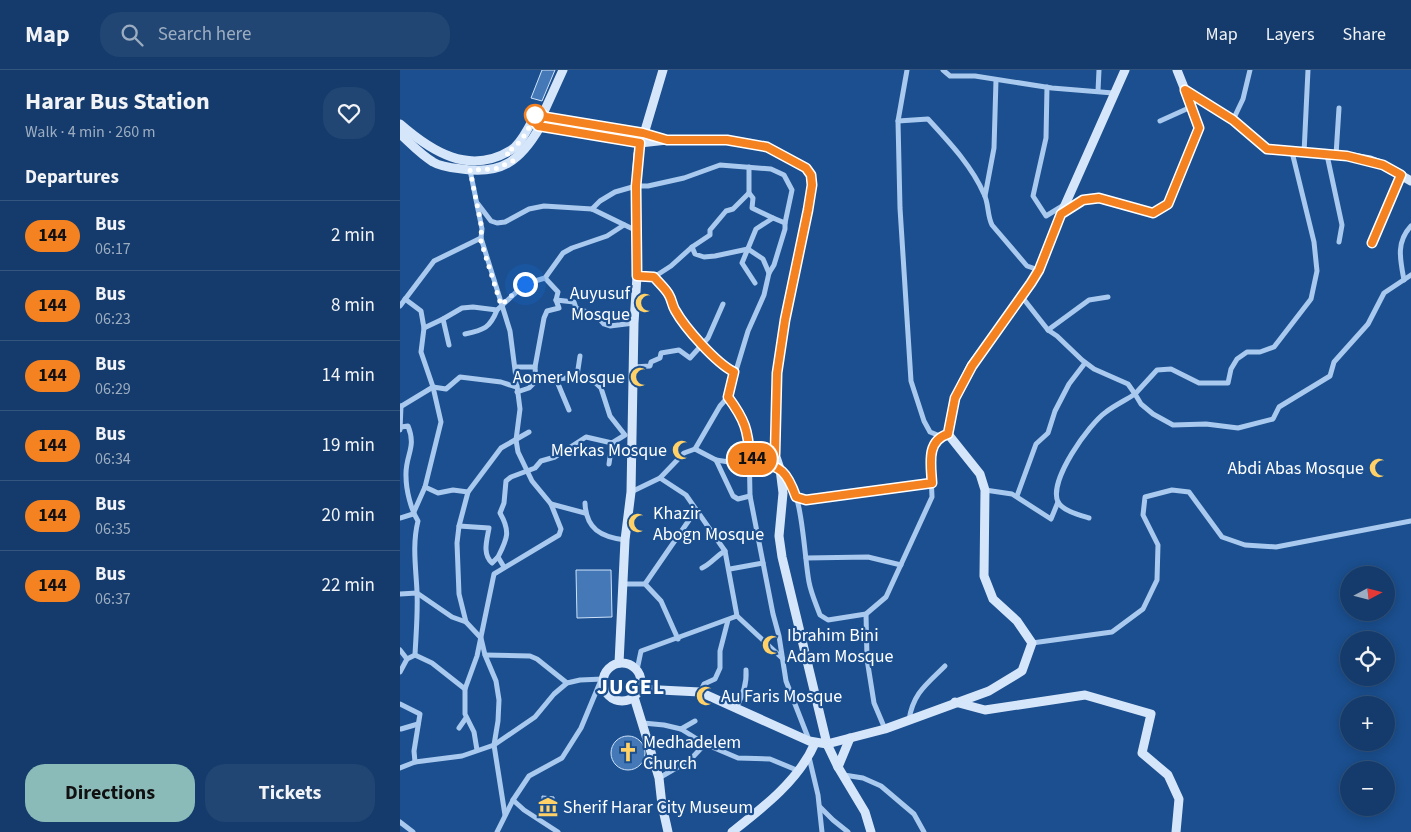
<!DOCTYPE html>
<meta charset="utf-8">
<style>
:root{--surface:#143b6b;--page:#214673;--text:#f1f3f6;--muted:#9dadc1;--line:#33557e;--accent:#8bbbb9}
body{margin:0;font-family:"Source Sans 3",sans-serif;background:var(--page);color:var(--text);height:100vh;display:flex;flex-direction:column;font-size:19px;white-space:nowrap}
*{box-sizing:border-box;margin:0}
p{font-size:16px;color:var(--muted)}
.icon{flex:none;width:28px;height:28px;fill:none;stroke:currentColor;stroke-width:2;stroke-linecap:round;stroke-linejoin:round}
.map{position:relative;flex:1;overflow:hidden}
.panel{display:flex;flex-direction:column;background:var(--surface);width:400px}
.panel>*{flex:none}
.badge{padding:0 10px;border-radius:16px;font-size:18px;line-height:32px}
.needle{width:32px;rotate:83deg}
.controls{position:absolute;left:940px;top:496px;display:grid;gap:10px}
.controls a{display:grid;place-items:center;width:55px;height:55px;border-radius:50%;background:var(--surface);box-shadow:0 2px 12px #0003,0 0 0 1px var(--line);font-size:25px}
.you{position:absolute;width:25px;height:25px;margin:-12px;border:4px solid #fff;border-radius:50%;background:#1a73e8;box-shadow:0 0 0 8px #1a73e833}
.map>.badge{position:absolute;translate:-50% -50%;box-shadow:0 0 0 2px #fff}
h2{padding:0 25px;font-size:19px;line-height:45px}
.round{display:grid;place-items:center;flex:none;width:52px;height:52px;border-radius:20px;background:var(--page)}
.headline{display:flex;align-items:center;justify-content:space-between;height:85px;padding:0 25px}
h1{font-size:24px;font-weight:700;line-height:38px}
.button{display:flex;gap:10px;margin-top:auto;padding:10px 25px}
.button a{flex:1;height:58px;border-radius:20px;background:var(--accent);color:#111;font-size:20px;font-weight:700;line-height:58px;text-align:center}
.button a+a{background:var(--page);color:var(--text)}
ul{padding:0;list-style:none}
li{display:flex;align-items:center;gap:15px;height:70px;padding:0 25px;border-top:1px solid var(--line)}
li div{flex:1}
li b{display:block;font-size:19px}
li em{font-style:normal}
li .badge{min-width:55px;font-weight:700;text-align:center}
header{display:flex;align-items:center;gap:30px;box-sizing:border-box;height:70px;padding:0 25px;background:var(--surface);border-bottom:1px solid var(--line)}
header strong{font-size:24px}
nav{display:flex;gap:28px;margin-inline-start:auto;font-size:18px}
.search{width:350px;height:45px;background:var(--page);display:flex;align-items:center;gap:12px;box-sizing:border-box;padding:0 18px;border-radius:20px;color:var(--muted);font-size:19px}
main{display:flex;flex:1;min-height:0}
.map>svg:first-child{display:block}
.building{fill:#4478b7;stroke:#cfe3fa}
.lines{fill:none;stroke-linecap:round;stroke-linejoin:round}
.street{stroke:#a9c9ee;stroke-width:5}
.secondary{stroke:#d6e6fa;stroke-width:9}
.line-casing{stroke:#fff;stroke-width:11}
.line{stroke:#f58220;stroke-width:8}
.walk{stroke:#fff;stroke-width:5;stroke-dasharray:0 9}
.stop-dot{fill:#fff;stroke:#f58220;stroke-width:2.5}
.labels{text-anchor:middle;stroke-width:4.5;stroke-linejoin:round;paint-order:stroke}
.poi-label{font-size:18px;fill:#fff;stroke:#1b4f8f;text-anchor:start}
.district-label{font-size:22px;font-weight:bold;letter-spacing:1px;fill:#fff;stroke:#1b4f8f}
</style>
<header>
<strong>Map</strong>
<div class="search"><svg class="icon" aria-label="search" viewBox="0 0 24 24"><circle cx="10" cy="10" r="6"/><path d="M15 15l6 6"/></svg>Search here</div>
<nav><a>Map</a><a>Layers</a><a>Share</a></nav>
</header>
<main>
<section class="panel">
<div class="headline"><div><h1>Harar Bus Station</h1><p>Walk · 4 min · 260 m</p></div><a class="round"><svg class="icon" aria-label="heart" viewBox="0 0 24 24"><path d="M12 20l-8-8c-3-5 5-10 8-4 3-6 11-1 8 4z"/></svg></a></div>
<h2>Departures</h2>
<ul>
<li><span class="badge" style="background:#f58220;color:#111">144</span><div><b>Bus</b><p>06:17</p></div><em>2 min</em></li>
<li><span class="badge" style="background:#f58220;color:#111">144</span><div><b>Bus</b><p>06:23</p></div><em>8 min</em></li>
<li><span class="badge" style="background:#f58220;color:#111">144</span><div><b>Bus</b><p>06:29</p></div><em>14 min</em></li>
<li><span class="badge" style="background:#f58220;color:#111">144</span><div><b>Bus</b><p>06:34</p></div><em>19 min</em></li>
<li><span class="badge" style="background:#f58220;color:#111">144</span><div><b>Bus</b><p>06:35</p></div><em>20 min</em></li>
<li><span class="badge" style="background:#f58220;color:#111">144</span><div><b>Bus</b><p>06:37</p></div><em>22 min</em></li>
</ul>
<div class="button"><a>Directions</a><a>Tickets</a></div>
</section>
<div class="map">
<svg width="1011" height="762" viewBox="0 0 1011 762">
<rect width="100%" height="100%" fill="#1b4f8f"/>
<g class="building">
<path d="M142,0H155L142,31L131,28Z"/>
<path d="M176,500H211L212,547L177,548Z"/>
<circle cx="228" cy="683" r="17"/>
<path d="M142,726L154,727L153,746H142Z"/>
</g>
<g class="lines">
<g class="street">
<path d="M507,0L498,51L500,138L511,311L524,351L530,362L540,366H543"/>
<path d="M543,0L550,6H575L652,18L713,23"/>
<path d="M647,17L646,68L633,126L646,146L664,135"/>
<path d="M698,21L699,0"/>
<path d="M833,50L843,29L850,0"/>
<path d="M498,51L528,49C549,72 572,96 584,124C589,134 587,145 592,155L627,196L639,200"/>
<path d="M760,51L791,37"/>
<path d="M892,82L914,172L917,201L911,229L874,277L860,282H847L837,289L831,299L828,313H799L771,299L757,300L735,324L741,334L753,344L773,355L806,354L838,358L873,349L879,337L930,306L934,292L968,254L984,223L1011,205"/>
<path d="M904,83L908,0"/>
<path d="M927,85L942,155L939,172"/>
<path d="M936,85L939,38"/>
<path d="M349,97V123L353,128L352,138L373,148"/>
<path d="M70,100L82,159L81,168L110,261L120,339L116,370L118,382L132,411L151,434L161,459L159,465L94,504L77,586L65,619V644L74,662L77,680"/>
<path d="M585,126L594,78L596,10"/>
<path d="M78,134L91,151L97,153L105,152L129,139L144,136L192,139L237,161"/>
<path d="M192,139L200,131L215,122L236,116H248L284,108L320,95L371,99L384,105L392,120L385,153V159L374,195L369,203L364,225L348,261L328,327L344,351L349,371L350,426L373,544L379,566L386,611L409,670"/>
<path d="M664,142L683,131L699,128L753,143L768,134L799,58L785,21"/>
<path d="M972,173L1001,105"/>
<path d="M292,177L295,184L304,187L315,186L348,179L363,189L369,203"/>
<path d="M237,206L254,207L271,196L292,177L310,165V160L326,141L333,139L349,123"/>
<path d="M254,207C259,213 266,219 269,225C272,230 272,235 275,240C285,257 317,293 334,302"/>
<path d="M145,208L158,222L156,230"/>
<path d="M1004,210C1000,189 996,172 1011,156"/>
<path d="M355,213L342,193L356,159L373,148L385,153"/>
<path d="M622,227L648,260L657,266L682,290L694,299L728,314L735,324C726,330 715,335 706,342C689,354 648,411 658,432C663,441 679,445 689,448"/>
<path d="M5,229L21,241L24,258"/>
<path d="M0,236L34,191L81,168"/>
<path d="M43,249L49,275"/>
<path d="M648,260L689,230L708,227"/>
<path d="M65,264C84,260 90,258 97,240"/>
<path d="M116,297H135L144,248L147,241L159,238L156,230L174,232L176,238L196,245L204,254L210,256L234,253"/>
<path d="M135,297L136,311"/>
<path d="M233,297L250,296L251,292L260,288L261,283L279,280L290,288L308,268L323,234"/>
<path d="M177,306L180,286"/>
<path d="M156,309L169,340"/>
<path d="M0,337L33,317L46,319L60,307L101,312L116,317"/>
<path d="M0,360L1,336"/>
<path d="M295,379L316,390L333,426L338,429L350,426"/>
<path d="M350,388C360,392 378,394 385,403C403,422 404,486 409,512C411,523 416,534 420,545L428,550L466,544L486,527L532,427L530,381L540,366"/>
<path d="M316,390L349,395"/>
<path d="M209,394L212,373"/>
<path d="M260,408L284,383L295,379L320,336L328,327"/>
<path d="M585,420L612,424L651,449L658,432"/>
<path d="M68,422L53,420L38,423L25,417L41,352L33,317L21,282L24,258L43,249L62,238L73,237L97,240L125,214L145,208L163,183L172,178L207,166L224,155"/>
<path d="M231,422L260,408L286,425L325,481L337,546L382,588"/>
<path d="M617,426L636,374L648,363L655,341L669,314L685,293"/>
<path d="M396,427L406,430L531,413"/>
<path d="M185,433C186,459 201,467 225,470"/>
<path d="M151,434L185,443"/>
<path d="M0,448L13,444L25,417"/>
<path d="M59,456L89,458C87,470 82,484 92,493L98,487"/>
<path d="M406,488L468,487L501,495"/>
<path d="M104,497L98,487C107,469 111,462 100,443L104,433L106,411L111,407L135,398L141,391L155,387L186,367L212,373L225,365L210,346L201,318L188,306L136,311L129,318L117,322"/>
<path d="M302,498C311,494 316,486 325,481"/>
<path d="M330,499L363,493"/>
<path d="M222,514H245L261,531L278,569"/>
<path d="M245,514L296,440"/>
<path d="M0,524L17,523L52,547L66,552L81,568L85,585L96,611L99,630L98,651L94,675L105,745"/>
<path d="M466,544L467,589L474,633L485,659"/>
<path d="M66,552L59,524L57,473L59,456L68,422L101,378L129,362"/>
<path d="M632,573L712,562L743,539L757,510L758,475L743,445L745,427L772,420L789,422L822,467L845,475L876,477L1011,451"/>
<path d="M0,580L7,589"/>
<path d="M15,585L32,593L65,619"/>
<path d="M85,585L130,586L137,589L167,613"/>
<path d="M237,600L241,581L337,546"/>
<path d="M0,602L7,589L15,585C16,564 18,543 17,522C16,498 12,475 18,451C11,440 6,420 6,406C5,385 17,378 8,356L1,357"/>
<path d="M300,622L304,614L315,609L320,598V581L328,550"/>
<path d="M0,634L20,644L14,681L15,692"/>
<path d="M336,638C343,625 347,614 346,600"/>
<path d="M509,650C513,623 527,614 545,596"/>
<path d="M243,653L264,655L281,659L305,674L338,688L370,689L399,701"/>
<path d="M59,658L66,648"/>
<path d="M1,659L18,654"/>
<path d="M281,659L295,651"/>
<path d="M409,687L418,725L422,762"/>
<path d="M0,698L15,692L62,686L94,675L135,647L154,624L167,613L180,610L203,609"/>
<path d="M444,705L463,708L481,716L514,744L524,762"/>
<path d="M259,708L290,690L305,674"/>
<path d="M113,730L124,740L158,762"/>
<path d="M420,737L433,750L448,762"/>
<path d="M0,752L13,762"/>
<path d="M97,762L113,730L129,706L162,688L181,658L201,610"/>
</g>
<g class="secondary">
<path d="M777,0L785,20L833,50L867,79L947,86L970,90L983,95L1011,111"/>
<path d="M143,44L163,0"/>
<path d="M146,47L243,63L262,68"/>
<path d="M0,54C31,81 69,106 111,80C121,74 127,59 133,50"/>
<path d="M142,56L240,73L267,70H327L367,77L406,98L411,105L412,115L408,140L385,250L377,303L375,384L380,399L383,423L379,466L382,487L427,674L438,697"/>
<path d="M0,64C10,73 21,85 33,92C41,97 53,98 62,99C102,105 121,90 140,57"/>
<path d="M219,593L225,470L231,422L234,253L237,206L236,116L238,84L263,0"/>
<circle cx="222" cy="612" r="19"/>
<path d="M240,619L300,622L409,671L427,674L485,659L589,621L622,601L632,573L617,551L593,529L584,506L585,420L580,404L548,364L555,328L571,296L622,227L639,200L661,144L725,0"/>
<path d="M234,627L259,708L262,735L268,762"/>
<path d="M555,632L585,640L685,625L751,644L742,683L768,705L779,729L776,762"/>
<path d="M450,668L438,697L465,742L471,762"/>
<path d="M332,762C364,737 399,710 415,673"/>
</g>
</g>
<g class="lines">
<defs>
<path id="line" d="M375,384L377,303L385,250L408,140L412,115L411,105L406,98L367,77L327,70H267L243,63L146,47L141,43L136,44L133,50L138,56L240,73L236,116L237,206L254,207C259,213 266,219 269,225C272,230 272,235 275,240C285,258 316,293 334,302L328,327C345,350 348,360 350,388C379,398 385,396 396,427L406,430L532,413C531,394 526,371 548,364L555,328L572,296L631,213L639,200L661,144L683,130L699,128L753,143L768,134L799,58L785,20L833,50L867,79L947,86L983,95L1001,105L972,173"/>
</defs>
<use href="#line" class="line-casing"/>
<use href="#line" class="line"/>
<path class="walk" d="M125,214L101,235L80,168L82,159L70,100L95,99L113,91L106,82C120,77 129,58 135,45"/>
</g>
<defs>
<symbol id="mosque-bare" viewBox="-9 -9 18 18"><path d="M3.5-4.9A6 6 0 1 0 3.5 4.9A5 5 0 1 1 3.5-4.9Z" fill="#ffd166" stroke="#1b4f8f" stroke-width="2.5" paint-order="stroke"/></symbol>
<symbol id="church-bare" viewBox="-9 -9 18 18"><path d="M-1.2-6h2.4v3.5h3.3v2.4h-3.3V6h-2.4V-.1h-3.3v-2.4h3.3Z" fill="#ffd166" stroke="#1b4f8f" stroke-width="2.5" paint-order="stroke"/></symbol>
<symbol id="museum-bare" viewBox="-9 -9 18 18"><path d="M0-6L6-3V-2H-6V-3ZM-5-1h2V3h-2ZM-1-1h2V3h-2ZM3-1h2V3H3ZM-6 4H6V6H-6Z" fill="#ffd166" stroke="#1b4f8f" stroke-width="2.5" paint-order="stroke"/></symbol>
</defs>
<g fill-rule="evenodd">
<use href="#mosque-bare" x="231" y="219" width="28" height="28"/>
<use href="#mosque-bare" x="226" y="293" width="28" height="28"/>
<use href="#mosque-bare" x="268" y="366" width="28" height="28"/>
<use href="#mosque-bare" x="965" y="384" width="28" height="28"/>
<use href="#mosque-bare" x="224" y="439" width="28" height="28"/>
<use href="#mosque-bare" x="358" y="561" width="28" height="28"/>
<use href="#mosque-bare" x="292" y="612" width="28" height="28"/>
<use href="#church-bare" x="214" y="668" width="28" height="28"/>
<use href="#museum-bare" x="134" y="723" width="28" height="28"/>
</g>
<circle class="stop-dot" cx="135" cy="45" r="10"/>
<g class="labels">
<g class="poi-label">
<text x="230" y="229" text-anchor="end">Auyusuf<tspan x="230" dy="21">Mosque</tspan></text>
<text x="225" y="313" text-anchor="end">Aomer Mosque</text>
<text x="267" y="386" text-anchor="end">Merkas Mosque</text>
<text x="964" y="404" text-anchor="end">Abdi Abas Mosque</text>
<text x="253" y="449">Khazir<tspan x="253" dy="21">Abogn Mosque</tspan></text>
<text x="387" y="571">Ibrahim Bini<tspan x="387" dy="21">Adam Mosque</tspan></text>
<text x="321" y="632">Au Faris Mosque</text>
<text x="243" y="678">Medhadelem<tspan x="243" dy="21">Church</tspan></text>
<text x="163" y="743">Sherif Harar City Museum</text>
</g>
<g class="district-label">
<text x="231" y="624">JUGEL</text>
</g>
</g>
</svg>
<div class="controls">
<a><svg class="needle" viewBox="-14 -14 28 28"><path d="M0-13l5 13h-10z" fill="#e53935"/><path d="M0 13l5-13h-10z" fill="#9dadc1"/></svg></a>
<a><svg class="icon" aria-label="locate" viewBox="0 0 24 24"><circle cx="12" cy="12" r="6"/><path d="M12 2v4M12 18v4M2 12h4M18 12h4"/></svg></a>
<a>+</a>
<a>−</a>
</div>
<div class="you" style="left:125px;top:214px"></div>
<b class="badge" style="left:352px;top:389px;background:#f58220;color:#111">144</b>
</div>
</main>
